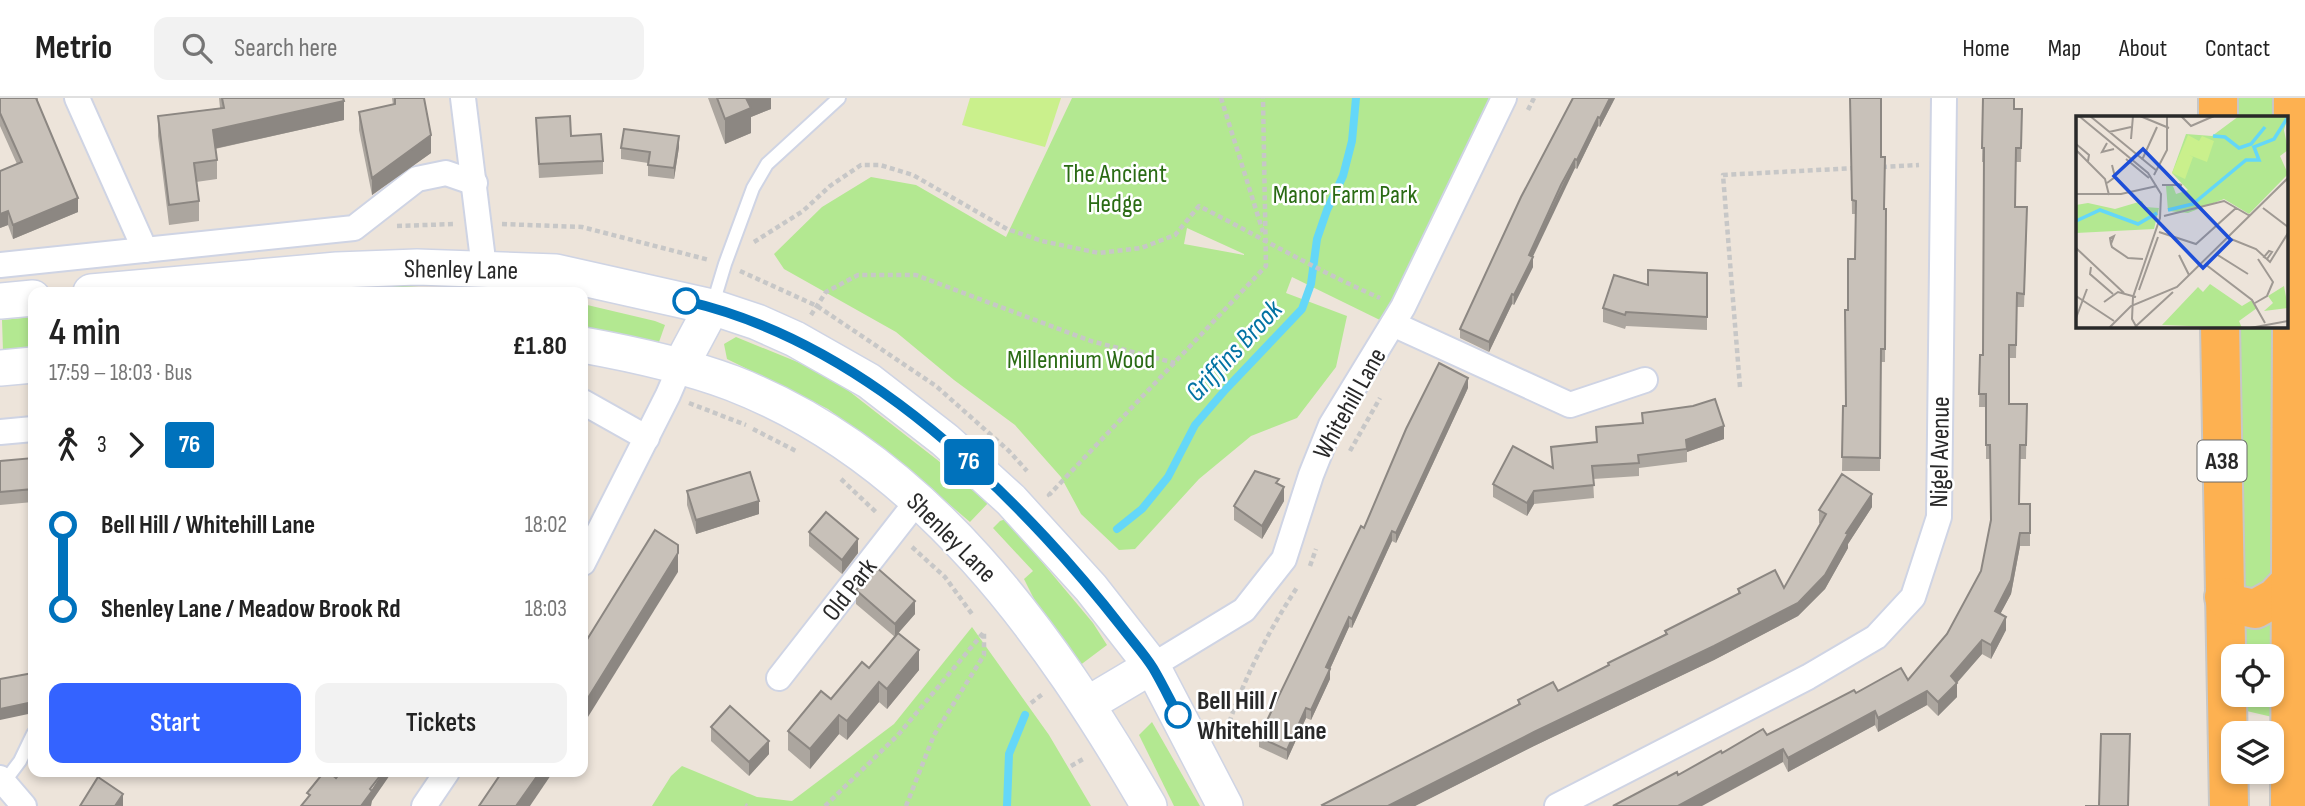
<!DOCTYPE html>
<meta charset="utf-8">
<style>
:root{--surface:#fff;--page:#f2f2f2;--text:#222;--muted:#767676;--line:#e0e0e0;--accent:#3463ff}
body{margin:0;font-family:"Sofia Sans Condensed",sans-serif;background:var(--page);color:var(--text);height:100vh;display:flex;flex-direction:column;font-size:26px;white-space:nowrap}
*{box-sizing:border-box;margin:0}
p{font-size:23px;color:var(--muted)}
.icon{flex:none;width:38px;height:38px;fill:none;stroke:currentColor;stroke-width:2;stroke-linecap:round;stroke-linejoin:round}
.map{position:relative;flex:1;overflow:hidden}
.sheet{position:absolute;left:28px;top:189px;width:560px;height:490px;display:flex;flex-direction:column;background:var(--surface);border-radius:14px;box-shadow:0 4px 10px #0003}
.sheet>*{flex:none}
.badge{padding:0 14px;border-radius:5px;font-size:24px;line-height:46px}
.buttons{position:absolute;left:2221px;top:546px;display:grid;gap:14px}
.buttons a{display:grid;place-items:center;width:63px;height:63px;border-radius:14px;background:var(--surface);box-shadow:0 4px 10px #0003;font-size:35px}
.map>.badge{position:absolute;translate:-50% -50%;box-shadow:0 0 0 4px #fff}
.legs{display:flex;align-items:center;gap:10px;height:77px;padding:0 21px;font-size:23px}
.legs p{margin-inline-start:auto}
.summary{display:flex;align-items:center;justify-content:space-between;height:119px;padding:0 21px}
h1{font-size:38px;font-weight:600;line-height:52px}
.action{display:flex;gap:14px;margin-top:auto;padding:14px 21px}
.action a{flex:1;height:80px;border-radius:14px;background:var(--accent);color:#fff;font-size:28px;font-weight:600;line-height:80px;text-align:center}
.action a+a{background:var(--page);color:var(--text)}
ul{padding:0 21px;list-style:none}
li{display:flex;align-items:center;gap:24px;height:84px;font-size:26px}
li i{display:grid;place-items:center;width:10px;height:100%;margin:0 9px;background:currentColor}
li i::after{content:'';width:18px;height:18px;margin:-9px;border:5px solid;border-radius:50%;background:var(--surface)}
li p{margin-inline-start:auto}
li:first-child i{background:linear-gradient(#0000 50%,currentColor 0)}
li:last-child i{background:linear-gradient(currentColor 50%,#0000 0)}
header{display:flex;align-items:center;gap:42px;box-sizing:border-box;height:98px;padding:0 35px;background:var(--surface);border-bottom:2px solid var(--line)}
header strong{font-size:33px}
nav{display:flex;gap:38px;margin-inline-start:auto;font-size:24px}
.search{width:490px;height:63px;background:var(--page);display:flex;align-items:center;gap:18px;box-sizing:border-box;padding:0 24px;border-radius:14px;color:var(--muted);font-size:26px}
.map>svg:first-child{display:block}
.green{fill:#b3e891;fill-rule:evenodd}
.pitch{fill:#caf08c}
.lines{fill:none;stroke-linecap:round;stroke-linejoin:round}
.stream{stroke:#64d7f8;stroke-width:8}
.service-casing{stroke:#cfd4e4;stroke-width:16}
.minor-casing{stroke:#cfd4e4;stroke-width:28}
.secondary-casing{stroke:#cfd4e4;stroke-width:38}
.trunk-casing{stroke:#c7c7c7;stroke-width:42}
.path{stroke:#c7c7c7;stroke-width:4.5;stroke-dasharray:5 3.5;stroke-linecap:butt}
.service{stroke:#fff;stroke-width:12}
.minor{stroke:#fff;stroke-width:24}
.secondary{stroke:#fff;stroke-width:35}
.trunk{stroke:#fdb151;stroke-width:38}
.wall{fill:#aca69f}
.shaded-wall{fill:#8c8782}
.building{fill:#c8c1b9;stroke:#8c8782;stroke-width:2}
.line-1-casing{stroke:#fff;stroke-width:16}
.line-1{stroke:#0072bc;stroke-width:10}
.stop-1-dot{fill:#fff;stroke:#0072bc;stroke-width:3.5}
.labels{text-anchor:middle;stroke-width:5;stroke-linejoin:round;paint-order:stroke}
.shield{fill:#fff;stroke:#696969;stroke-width:2}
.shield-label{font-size:24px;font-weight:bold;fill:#292929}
.park-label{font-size:26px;fill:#2a6b14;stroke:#fff}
.street-label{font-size:26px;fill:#292929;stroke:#fff}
.stop-label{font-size:26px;font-weight:bold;fill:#292929;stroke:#fff;text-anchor:start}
.water-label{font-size:28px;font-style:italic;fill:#0373a3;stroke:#fff}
.inset-river{fill:none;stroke:#64d7f8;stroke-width:3.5}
.inset-road{fill:none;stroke:#9f9993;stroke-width:2}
.view{fill:#1d4ed8;fill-opacity:0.15;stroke:#1d4ed8;stroke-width:3.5}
.inset-edge{fill:none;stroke:#292929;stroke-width:3.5}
</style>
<header>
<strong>Metrio</strong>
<div class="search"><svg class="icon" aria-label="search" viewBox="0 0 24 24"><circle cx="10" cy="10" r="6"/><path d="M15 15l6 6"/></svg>Search here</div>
<nav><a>Home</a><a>Map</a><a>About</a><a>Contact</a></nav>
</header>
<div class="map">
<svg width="2305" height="708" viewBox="0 0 2305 708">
<rect width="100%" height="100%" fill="#ede4da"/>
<g class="green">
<path d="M1072,0H1489L1403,209L1386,225L1292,179L1286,195L1347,218L1336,269L1297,320L1251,338L1199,381L1135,451L1119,452L1081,416L1061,379L1015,327L954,282L896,234L784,171L774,156L822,109L871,79L916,87L1006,139ZM1187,130L1244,156V157L1184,146Z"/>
<rect x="2233" y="0" width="41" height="19"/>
<path d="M344,188H403L496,194H282Z"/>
<path d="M583,206L655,223L665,227L659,244L583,233Z"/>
<path d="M33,219V249L3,253L2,222Z"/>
<path d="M2233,228H2274L2272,486L2245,494L2232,475Z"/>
<path d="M736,239L827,276L990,403L970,424L909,372L828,311L727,261L724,246Z"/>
<path d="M1006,421L1093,525L1107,547L1079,568L1039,511L1024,481L1033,473L993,430L1000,423Z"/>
<path d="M2281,519V621L2238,611V597H2272V558H2237L2236,520Z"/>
<path d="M972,529L1049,637L1091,708H652L671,678L682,668L757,699L792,703L894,626Z"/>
<path d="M1152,624L1200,708H1174L1139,637Z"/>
</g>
<path class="pitch" d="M970,0H1061L1045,49L962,27Z"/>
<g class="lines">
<g class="stream">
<path d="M1117,431L1142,411L1168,379L1195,327L1226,291L1302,211L1311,186L1317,141L1327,112L1343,78L1352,43L1356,0"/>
<path d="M1007,708L1009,656L1025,617"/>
</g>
<defs>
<g id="service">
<path d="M712,209L725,166L753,90L767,66L839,0"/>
<path d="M5,683L20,663L33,636"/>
</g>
<g id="minor">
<path d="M77,0L145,152"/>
<path d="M463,0L484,170"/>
<path d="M0,167L354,130L417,81L446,75L475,85"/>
<path d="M1393,226L1570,307L1645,282"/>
<path d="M583,304L647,340"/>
<path d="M0,334L33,331"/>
<path d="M583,465L668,297L680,269"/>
<path d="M1152,568L1244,512L1284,461L1311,377L1331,327L1403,209L1504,0"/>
<path d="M779,580L918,402"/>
<path d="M0,680L24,708"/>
<path d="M424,708L447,674"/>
<path d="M1557,708L1808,579L1876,539L1913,499L1939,419L1944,0"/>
</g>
<g id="secondary">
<path d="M91,194L337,172L417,169L556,174L712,209L757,224L795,241L869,283L945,342L1011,402L1091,490L1152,568L1225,708"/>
<path d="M0,203L33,200"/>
<path d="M583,247C633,256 684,267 732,285C925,360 1049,536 1149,708"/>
<path d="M680,269L712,209"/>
<path d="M0,270L33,267"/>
<path d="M1088,606L1152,568"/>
</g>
<g id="trunk">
<path d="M2218,0V19"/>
<path d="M2220,228L2229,708"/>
<path d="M2224,499L2232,506L2255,511L2275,500L2292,482"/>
<path d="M2290,708L2293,0"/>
</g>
</defs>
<use href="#service" class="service-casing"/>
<use href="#minor" class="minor-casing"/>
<use href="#secondary" class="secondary-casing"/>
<use href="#trunk" class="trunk-casing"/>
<g class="path">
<path d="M1221,0L1263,134"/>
<path d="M1528,12L1534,0"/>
<path d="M1882,69L1919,67"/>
<path d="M502,126L582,129L709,162"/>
<path d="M397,128L454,126"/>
<path d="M754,144L803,113L830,88L861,67H880L913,77L1007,131L1042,143L1099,155L1141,150L1175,137L1199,108C1260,139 1318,173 1380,200"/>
<path d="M740,173L817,208L936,288L1009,353L1027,373"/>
<path d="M811,217L826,194L858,177H916L1091,243L1175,265"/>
<path d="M1740,289L1723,77L1856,70"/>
<path d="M689,305L746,327"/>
<path d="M753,331L796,353"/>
<path d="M1350,353L1380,300"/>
<path d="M841,381L878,416"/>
<path d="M1050,398L1049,397L1266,168L1263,0"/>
<path d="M912,449L945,479L972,516"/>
<path d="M1310,468L1316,451"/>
<path d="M1031,605L1044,595"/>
<path d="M1224,640C1241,586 1267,535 1298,488"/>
<path d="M1071,668L1085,660"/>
<path d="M745,707L747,708"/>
<path d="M825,708L898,637L984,534"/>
<path d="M906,708L934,637L984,557V535"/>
</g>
<use href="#service" class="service"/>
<use href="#minor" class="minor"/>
<use href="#secondary" class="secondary"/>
<use href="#trunk" class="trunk"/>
</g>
<g class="wall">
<path d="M0,0H38V4L78,114L13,141L8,127L0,130L17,66L0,28Z"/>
<path d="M219,0H343L344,22L215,51L217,62V81L196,84L199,103V123L169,127L158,38V18L220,10Z"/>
<path d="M392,0H424L431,55L372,97L359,32V14L393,7Z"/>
<path d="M708,0H771V11L751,19V35L725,46Z"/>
<path d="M1573,0H1615L1600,29L1598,28L1577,71L1575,70L1561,97L1532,159L1533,169L1514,207L1512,206L1489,254L1460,240V231Z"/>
<path d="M1850,0L1881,59L1884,111H1886L1885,264H1881L1880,373H1842L1843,308H1846L1848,212L1855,161L1856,116H1852Z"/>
<path d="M1983,0L2014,11H2022L2021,64H2016V109L2027,122L2024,209H2017L2016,260H2009V306H2027L2026,361H2020L2019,406H2030V448H2020L2011,496L2000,516L2006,532L1991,561L1982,556L1957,585V599L1938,618L1927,607L1878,634L1875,627L1788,674L1783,664L1678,677L1722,655L1767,637L1856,595L1908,582L1947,536L1981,473L1991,422L1990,361H1986V309H1979L1980,257H1983L1984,64H1982Z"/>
<path d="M536,20L571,38L603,63V76L539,80Z"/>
<path d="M679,49L674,81L648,78V65L621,61V50Z"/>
<path d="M1648,187L1707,219V232L1626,228L1625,231L1603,224V210Z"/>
<path d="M1468,290L1396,445L1392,443L1352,530L1349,529L1330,571V581L1311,622L1306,620L1287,662L1259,649V639Z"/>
<path d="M1642,315L1724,341L1687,354V364L1639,370V378L1593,381L1594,400L1534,406L1527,418L1493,399V386L1552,369L1551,349L1597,344L1596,329L1642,325Z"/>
<path d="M33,360V404L0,407V363Z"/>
<path d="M1279,387L1284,403L1262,441L1234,422V408Z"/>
<path d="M687,393L759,416L696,436L687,407Z"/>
<path d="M1872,409L1848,446V450L1825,491L1798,518L1714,562L1534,648L1415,708H1322V707L1518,607V602L1558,593L1608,567V565L1665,536V533L1738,496V491L1784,490L1821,426L1819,425V412Z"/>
<path d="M809,434L858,455L842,476L809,448Z"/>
<path d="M856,492L915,516L898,535L919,572L887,611L879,604L847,642L839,636L810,671L788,652V633L831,601L869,570L895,539L856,506Z"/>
<path d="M711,629L769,656L749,678L711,643Z"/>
</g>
<g class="shaded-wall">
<path d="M745,0H771V11L751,19V35L725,46V21Z"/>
<path d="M1610,0H1615L1600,29V20Z"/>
<path d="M344,3V22L213,51V32Z"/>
<path d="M1598,19V28L1577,71V62Z"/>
<path d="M431,37V55L372,97V80Z"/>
<path d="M679,38V49L674,81V70Z"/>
<path d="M1575,61V70L1529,167V157Z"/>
<path d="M78,100V114L13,141V127Z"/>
<path d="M8,113V127L0,130V116Z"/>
<path d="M1533,159V169L1514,207V197Z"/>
<path d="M1512,196V206L1489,254V244Z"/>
<path d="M1468,280V290L1396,445V435Z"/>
<path d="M1724,328V341L1687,354L1686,342Z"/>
<path d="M1284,389V403L1262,441V428Z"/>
<path d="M1534,393V406L1527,418V405Z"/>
<path d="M1872,396V409L1848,446V450L1825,491L1798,518L1714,562L1534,648L1415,708H1388L1534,634L1798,505L1846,435Z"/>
<path d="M759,403V416L696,436V422Z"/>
<path d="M1392,433V443L1352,530V521Z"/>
<path d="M2020,435V448L2011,496L1995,526V513Z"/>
<path d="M858,441V455L842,476V462Z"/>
<path d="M678,455V474L583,627V608Z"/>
<path d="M915,503V516L895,539V526Z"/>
<path d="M1349,519V529L1330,571V581L1311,622V612L1326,569Z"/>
<path d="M2006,519V532L1991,561V547Z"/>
<path d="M1982,542V556L1953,589L1957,585V599L1938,618V604L1951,578Z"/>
<path d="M919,552V572L887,611V591Z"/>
<path d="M879,584V604L847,642V623Z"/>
<path d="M1927,593V607L1878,634V620Z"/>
<path d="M33,604V615L0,622V611Z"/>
<path d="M1306,610V620L1287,662V652Z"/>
<path d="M1875,613V627L1788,674V660Z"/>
<path d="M839,617V636L810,671V651Z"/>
<path d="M769,643V656L749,678V664Z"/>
<path d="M1783,651V664L1702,708H1678Z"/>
<path d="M383,674H392L372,703L371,708H361Z"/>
<path d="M540,674H553L530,708H516Z"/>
<path d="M123,696V708H115Z"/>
</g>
<g class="building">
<path d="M0,0H36L78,100L13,127L8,113L0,116V73L22,64L0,15Z"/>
<path d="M222,0H343L344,3L213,32L217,62L194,65L199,103L169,107L158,18L224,10Z"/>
<path d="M395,0H424L431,37L372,80L359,14L395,6Z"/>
<path d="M717,0H746L751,10L725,21Z"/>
<path d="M1573,0H1610L1600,20L1598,19L1577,62L1575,61L1561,87L1529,157L1533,159L1514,197L1512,196L1489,244L1460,231L1521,99Z"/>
<path d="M1850,0H1881V59H1885L1884,111H1886L1885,251H1881L1880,360L1842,359L1843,308H1846L1845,212H1848V161H1855L1856,103L1852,102Z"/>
<path d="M1983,0H2014V11H2022L2021,50H2016L2015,109H2027L2024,196L2017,195L2016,247H2009V306H2027L2026,347H2020L2019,406H2030V435H2020L2011,482L1995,513L2006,519L1991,547L1982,542L1951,578L1957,585L1938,604L1927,593L1878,620L1875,613L1788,660L1783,651L1678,708H1613L1677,674L1678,677L1721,653L1722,655L1763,631L1767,637L1854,592L1856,595L1901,570L1908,582L1947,536L1981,473L1991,422L1990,347H1986V296H1979L1980,257H1983L1984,50H1982Z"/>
<path d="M570,18L571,38L601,36L603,63L539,66L536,20Z"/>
<path d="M624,31L679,38L674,70L648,67L650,54L621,50Z"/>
<path d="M1648,172L1707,175V219L1626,214L1625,217L1603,210L1614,177L1648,187Z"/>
<path d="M1439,265L1468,280L1396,435L1392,433L1352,521L1349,519L1326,569L1330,571L1311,612L1306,610L1287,652L1259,639L1361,428L1364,430L1406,331Z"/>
<path d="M1715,301L1724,328L1686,342L1687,351L1638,357L1639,365L1592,368L1594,387L1534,393L1527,405L1493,386L1513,348L1553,370L1551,349L1597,344L1596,329L1643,325L1642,315L1693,308Z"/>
<path d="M33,360V391L0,394V363Z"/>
<path d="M1255,373L1279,381L1276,385L1284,389L1262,428L1234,408Z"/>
<path d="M750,374L759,403L696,422L687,393Z"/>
<path d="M1842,376L1872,396L1846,435L1848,436L1825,477L1798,505L1714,548L1534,634L1388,708H1323L1322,707L1520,606L1518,602L1553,584L1558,593L1609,567L1608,565L1667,536L1665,533L1740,495L1738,491L1775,472L1784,490L1826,416L1819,412Z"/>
<path d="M826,414L858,441L842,462L809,434Z"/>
<path d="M655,432L678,447V455L583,608V548Z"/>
<path d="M876,469L915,503L895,526L856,492Z"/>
<path d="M898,535L919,552L887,591L879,584L847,623L839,617L810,651L788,633L821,593L831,601L862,564L869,570Z"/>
<path d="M33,575V604L0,611V581Z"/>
<path d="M730,608L769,643L749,664L711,629Z"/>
<path d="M2101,636H2130L2128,708H2085H2099Z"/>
<path d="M324,674H329L336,680L341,674H383L370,691L372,693L361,708H301L310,697L307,695Z"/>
<path d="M502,674H540L516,708H479Z"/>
<path d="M98,679L123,696L115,708H80Z"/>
</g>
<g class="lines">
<defs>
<path id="line-1" d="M686,203C829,236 947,334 1045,439C1073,469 1099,500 1124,532C1134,545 1145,557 1153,570C1162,585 1170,602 1178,617"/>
</defs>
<use href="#line-1" class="line-1-casing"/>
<use href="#line-1" class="line-1"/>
</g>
<g class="stop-1-dot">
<circle cx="686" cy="203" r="12"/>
<circle cx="1178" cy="617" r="12"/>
</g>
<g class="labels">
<rect class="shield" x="2197.5" y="342.5" width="49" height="41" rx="5"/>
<g class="shield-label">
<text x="2222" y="371">A38</text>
</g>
<g class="park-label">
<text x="1115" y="84">The Ancient<tspan x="1115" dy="30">Hedge</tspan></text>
<text x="1345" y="105">Manor Farm Park</text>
<text x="1081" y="270">Millennium Wood</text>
</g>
<g class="street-label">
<text transform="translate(461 171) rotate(1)" y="9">Shenley Lane</text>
<text transform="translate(1349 305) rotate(-61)" y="9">Whitehill Lane</text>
<text transform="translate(1939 354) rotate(-89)" y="9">Nigel Avenue</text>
<text transform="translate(952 439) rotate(45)" y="9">Shenley Lane</text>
<text transform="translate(849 491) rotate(-52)" y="9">Old Park</text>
</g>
<g class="stop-label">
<text x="1197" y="611">Bell Hill /<tspan x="1197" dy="30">Whitehill Lane</tspan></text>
</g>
<g class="water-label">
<text transform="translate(1233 252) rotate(-47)" y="10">Griffins Brook</text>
</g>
</g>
<g transform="translate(2076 18)">
<rect width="212" height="212" fill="#ede4da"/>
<path d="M163,0H212L208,14L212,34L204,40L212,58L173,98L148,83L112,97L92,95L90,70H97L100,78L112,74L96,57L110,18L136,20ZM66,85L69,91L83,92L78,113L0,117V89L12,87L39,93ZM134,168L166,190L176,184L181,192L163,205L166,212L86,209L122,171L127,176ZM208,170L212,192L188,195L197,187L192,180Z" fill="#b3e891"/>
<path d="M112,19L123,25L126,20L138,25L131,46L113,39L117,41L109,63L96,57Z" fill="#caf08c"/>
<path class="inset-river" d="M137,20L149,21L163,32L175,28L189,11M92,94L117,88L170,44H183L178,31L198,23L212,1M0,105L24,94L62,108L81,97"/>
<path class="inset-road" d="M3,0L72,57L85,78L84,102L57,181L56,203L61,212M14,0L81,55M64,0L93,12M105,0L115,10L138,0M33,16L55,11M55,23L57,0M31,27L26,36L38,33M0,28L13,39L12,45M0,34L29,63L33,79M50,43L73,62M66,44L81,11M78,59L91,34V0M31,67L39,61L36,49M86,69H106L102,68M0,78H45L81,70M187,92L212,111M88,100L148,85L174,100M83,116L120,128L160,92M155,123L180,133L194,146L212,117M35,128L38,120L34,122L35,128L36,131L52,142L67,143M0,132L48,177M193,135L196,136L191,143L188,141ZM140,138L172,158M103,139L113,159M129,148L176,184L189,207M15,151L14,158L37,178M63,174L82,121M0,180L38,205M28,186L42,176L60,181M179,187L191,180L197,166L182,143M0,202L11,173M59,211L97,176M33,212L55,190L101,171L212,62M174,212L212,205"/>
<path class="view" d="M67,33L155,124L127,152L38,60Z"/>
<rect width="212" height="212" class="inset-edge"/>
</g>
</svg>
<div class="buttons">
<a><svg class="icon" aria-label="locate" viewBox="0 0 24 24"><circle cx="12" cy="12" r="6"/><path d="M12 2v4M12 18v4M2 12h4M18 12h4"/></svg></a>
<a><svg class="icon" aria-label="layers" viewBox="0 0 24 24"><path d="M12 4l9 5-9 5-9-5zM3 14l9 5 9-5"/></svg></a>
</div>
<b class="badge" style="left:969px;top:364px;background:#0072bc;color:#fff">76</b>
<section class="sheet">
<div class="summary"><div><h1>4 min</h1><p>17:59 – 18:03 · Bus</p></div><b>£1.80</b></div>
<div class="legs"><svg class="icon" aria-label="walk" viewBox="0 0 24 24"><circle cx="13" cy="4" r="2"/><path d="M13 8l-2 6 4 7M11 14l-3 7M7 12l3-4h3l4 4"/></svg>3<svg class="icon" aria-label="forward" viewBox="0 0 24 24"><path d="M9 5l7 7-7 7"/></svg><b class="badge" style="background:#0072bc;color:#fff">76</b></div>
<ul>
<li><i style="color:#0072bc"></i><b>Bell Hill / Whitehill Lane</b><p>18:02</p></li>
<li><i style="color:#0072bc"></i><b>Shenley Lane / Meadow Brook Rd</b><p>18:03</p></li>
</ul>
<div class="action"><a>Start</a><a>Tickets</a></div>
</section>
</div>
